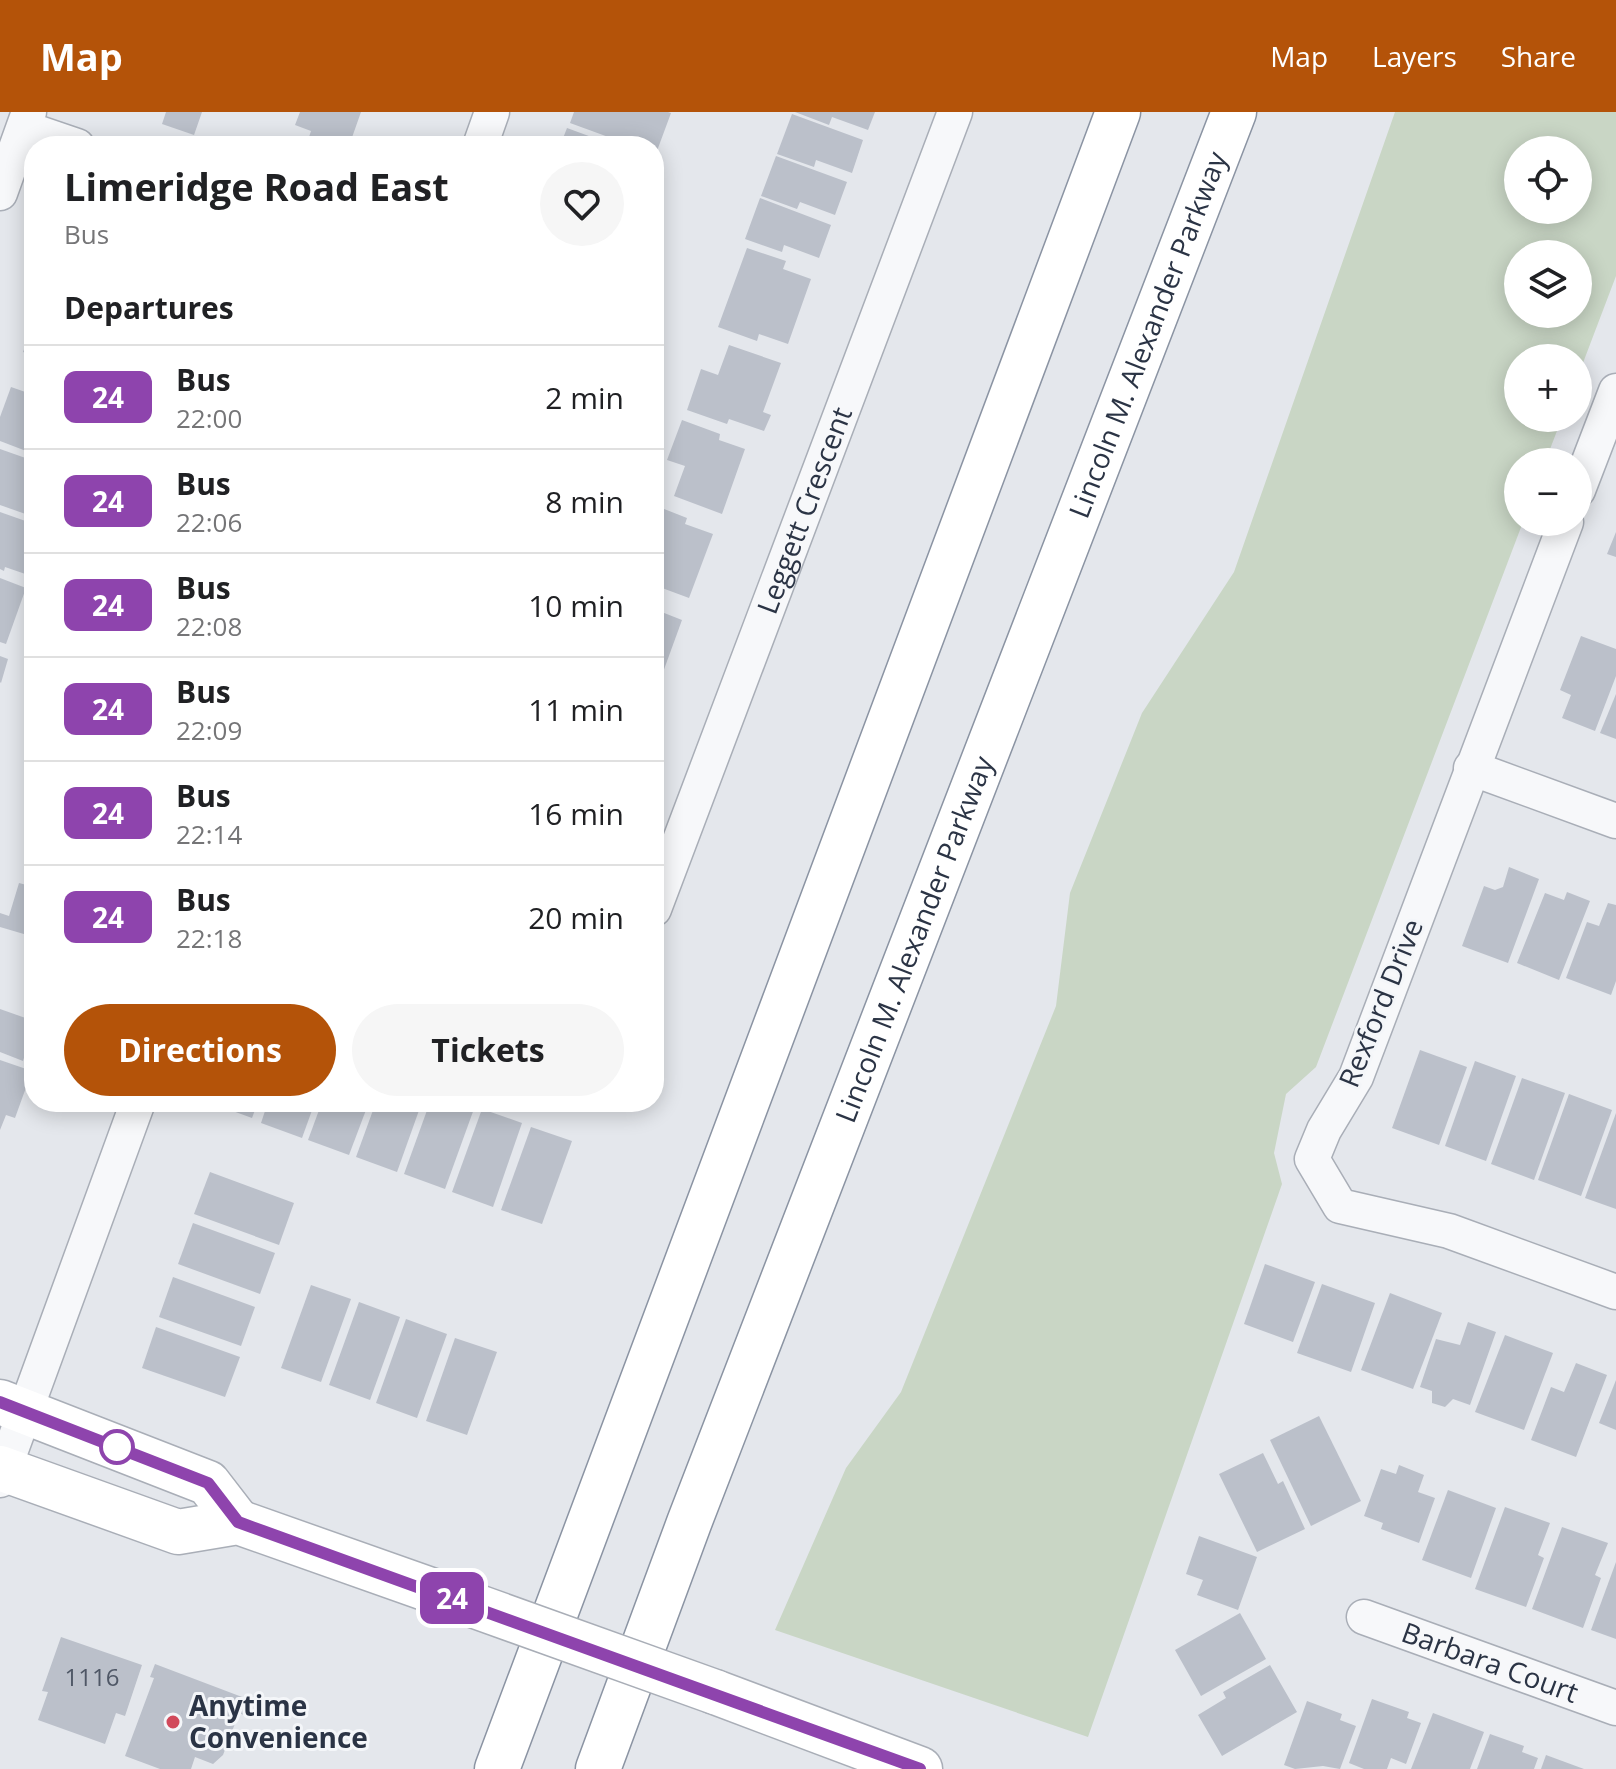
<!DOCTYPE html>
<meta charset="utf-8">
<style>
:root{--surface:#fff;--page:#f6f6f6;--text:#202124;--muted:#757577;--line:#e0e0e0;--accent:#b45309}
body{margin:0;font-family:"Open Sans",sans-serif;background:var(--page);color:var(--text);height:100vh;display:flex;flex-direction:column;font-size:30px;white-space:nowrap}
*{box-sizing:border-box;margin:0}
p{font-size:26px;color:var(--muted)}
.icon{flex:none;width:44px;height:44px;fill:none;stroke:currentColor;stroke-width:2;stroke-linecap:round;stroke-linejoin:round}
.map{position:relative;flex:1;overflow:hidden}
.sheet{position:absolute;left:24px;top:24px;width:640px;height:976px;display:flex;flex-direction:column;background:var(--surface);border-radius:32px;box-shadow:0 4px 20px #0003}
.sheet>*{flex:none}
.badge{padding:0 16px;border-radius:12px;font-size:28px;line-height:52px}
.fabs{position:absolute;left:1504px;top:24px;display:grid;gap:16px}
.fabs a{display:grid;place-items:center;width:88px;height:88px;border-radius:50%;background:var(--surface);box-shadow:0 4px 20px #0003;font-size:40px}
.map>.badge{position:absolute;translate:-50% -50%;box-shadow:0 0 0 4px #fff}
h2{padding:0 40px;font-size:30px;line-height:72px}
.round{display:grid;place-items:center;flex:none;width:84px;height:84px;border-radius:42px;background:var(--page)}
.head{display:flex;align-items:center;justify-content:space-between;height:136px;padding:0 40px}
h1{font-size:38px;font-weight:700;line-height:60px}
.cta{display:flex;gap:16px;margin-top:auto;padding:16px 40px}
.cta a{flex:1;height:92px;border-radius:48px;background:var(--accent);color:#fff;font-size:32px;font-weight:700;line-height:92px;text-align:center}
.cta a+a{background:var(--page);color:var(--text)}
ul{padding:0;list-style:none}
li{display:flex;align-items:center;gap:24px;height:104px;padding:0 40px;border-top:2px solid var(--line)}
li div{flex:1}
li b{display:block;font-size:30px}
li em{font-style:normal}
li .badge{min-width:88px;font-weight:700;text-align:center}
header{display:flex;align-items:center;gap:48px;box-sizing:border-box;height:112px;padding:0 40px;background:var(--accent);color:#fff}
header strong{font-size:38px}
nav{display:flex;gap:44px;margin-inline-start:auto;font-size:28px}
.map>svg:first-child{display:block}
.green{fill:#c9d6c5;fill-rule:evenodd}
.building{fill:#bbc0ca}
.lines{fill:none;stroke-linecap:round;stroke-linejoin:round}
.minor-casing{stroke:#a9aeb7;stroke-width:37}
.secondary-casing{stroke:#a9aeb7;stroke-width:47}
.motorway-casing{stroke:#8b94a3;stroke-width:47}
.minor{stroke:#f7f8fa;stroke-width:34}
.secondary{stroke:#fff;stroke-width:44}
.motorway{stroke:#fff;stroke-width:44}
.secondary-bridge-casing{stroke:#a9aeb7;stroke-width:47;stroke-linecap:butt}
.secondary-bridge{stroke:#fff;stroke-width:44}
.line-casing{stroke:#fff;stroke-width:18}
.line{stroke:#8e44ad;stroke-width:12}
.stop-dot{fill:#fff;stroke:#8e44ad;stroke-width:4}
.poi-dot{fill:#d1495b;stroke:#f4f6f9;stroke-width:3}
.labels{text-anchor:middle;stroke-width:6;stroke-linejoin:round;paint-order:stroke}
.number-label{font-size:24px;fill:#4f5766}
.street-label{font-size:28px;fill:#2b3445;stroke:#f4f6f9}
.poi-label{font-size:28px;font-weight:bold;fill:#2b3445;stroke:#f4f6f9;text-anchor:start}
</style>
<header>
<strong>Map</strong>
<nav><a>Map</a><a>Layers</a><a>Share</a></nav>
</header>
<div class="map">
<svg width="1616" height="1657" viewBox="0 0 1616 1657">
<rect width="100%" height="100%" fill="#e4e7ec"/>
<path class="green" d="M1395,0H1616V164L1578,264V246H1518V306H1562L1545,350H1518V410H1523L1316,955L1286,982L1274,1041L1282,1072L1088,1625L775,1518L846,1356L901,1280L1056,894L1070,781L1142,601L1234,460ZM1518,38H1578V98H1518ZM1518,142H1578V202H1518Z"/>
<g class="building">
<path d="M166,0H202L194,23L162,12Z"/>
<path d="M300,0H361L349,34H306L311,19L295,13Z"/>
<path d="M574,0H668L671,1L654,47V34H633L570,11Z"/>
<path d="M795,0H875L868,18L832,5L829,13Z"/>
<path d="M792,2L863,28L852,61L816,48L814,55L777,42Z"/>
<path d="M567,16L616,34H560Z"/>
<path d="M776,44L847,70L835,103L800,90L797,97L761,84Z"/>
<path d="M760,86L831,113L819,146L784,133L782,140L745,127Z"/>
<path d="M747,136L786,149L783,157L811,167L788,232L759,222L757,229L718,215Z"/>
<path d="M34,211V244L23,240Z"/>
<path d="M729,233L781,251L763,300L771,303L764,319L729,307L727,312L687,298L701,257L718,263Z"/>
<path d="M34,247V275L25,272Z"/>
<path d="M11,275L34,283V342L0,329V305Z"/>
<path d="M682,308L720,322L719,328L745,337L722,402L674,384L685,354L667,348Z"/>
<path d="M0,337L34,349V405L0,393Z"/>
<path d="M654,393L687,406L685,412L713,422L689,486L654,473Z"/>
<path d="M0,400L34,412V465L5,455L4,459L0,457Z"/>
<path d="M1616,420V445L1607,442Z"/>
<path d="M0,466L26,476L6,532L0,530Z"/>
<path d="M654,497L682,508L658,574L654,572Z"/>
<path d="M1581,524L1616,537V564L1595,619L1562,606L1571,583L1560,578Z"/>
<path d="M0,544L8,547L1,571L0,570Z"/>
<path d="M1616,582V627L1600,621Z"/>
<path d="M1509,755L1539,767L1508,851L1462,834L1484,774L1495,778L1503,775Z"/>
<path d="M19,771L34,775V825L0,815V801L9,804Z"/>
<path d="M1567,780L1590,789L1559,868L1517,851L1545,781L1564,788Z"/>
<path d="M1608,791L1616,793V869L1611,883L1566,866L1587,810L1599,814Z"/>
<path d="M0,897L34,909V932L29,930L23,949L0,940Z"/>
<path d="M1420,938L1467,955L1439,1033L1392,1016Z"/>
<path d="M0,948L32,959L15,1006L6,1003L0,1018Z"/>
<path d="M1475,949L1516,964L1486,1049L1445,1034Z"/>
<path d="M1522,966L1565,981L1534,1068L1491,1052Z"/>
<path d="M1569,982L1612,998L1581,1084L1538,1068Z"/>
<path d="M208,990H258L252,1006Z"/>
<path d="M268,990H315L302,1026L261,1011Z"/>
<path d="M322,990H369L349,1043L308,1028Z"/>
<path d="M376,990H422L397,1060L356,1045Z"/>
<path d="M430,990H464L475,994L445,1077L404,1062Z"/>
<path d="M482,997L522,1011L493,1095L452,1080Z"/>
<path d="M1616,1001V1097L1585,1086Z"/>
<path d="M531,1015L572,1029L542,1112L501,1098Z"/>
<path d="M210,1060L294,1091L279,1133L194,1102Z"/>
<path d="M193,1111L275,1141L260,1182L178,1152Z"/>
<path d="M1265,1152L1315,1170L1293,1230L1244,1212Z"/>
<path d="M173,1165L255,1195L241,1234L159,1205Z"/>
<path d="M1322,1172L1375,1191L1351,1260L1297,1241Z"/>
<path d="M311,1173L351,1187L321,1270L281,1256Z"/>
<path d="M1390,1181L1442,1201L1413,1277L1361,1258Z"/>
<path d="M359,1190L400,1205L370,1288L329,1273Z"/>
<path d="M406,1207L447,1222L417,1306L376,1291Z"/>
<path d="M1468,1210L1496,1220L1470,1293L1453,1287L1445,1295L1432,1291V1279L1420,1275L1436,1227L1460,1233Z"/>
<path d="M156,1215L240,1245L225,1285L142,1256Z"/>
<path d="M1505,1223L1553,1241L1524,1318L1475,1300Z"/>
<path d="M455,1226L497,1240L467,1323L426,1309Z"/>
<path d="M1576,1251L1607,1263L1576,1345L1531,1328L1551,1275L1564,1280Z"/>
<path d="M1616,1268V1318L1599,1311Z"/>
<path d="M1319,1304L1361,1389L1311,1414L1270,1328Z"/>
<path d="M1263,1341L1278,1372L1283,1369L1305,1417L1257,1440L1219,1362Z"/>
<path d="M1399,1353L1424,1363L1418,1380L1435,1386L1419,1431L1381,1417L1383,1411L1364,1404L1381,1357L1396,1362Z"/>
<path d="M1448,1378L1496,1396L1471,1466L1422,1448Z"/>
<path d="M1505,1395L1550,1411L1538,1443L1544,1446L1526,1495L1475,1477Z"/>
<path d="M1562,1415L1608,1431L1595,1463L1601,1466L1583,1516L1532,1497Z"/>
<path d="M1199,1424L1257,1445L1238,1498L1197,1483L1203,1468L1186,1462Z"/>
<path d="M1616,1450V1527L1591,1518Z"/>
<path d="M1240,1501L1266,1547L1201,1584L1175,1538Z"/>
<path d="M61,1525L142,1553L125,1604L116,1601L105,1632L38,1608L48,1580L42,1579Z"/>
<path d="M155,1552L250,1588L244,1603L239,1601L223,1643L213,1652L195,1645L191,1657H160L125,1644L154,1566L150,1565Z"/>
<path d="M1270,1553L1297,1600L1222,1644L1198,1603L1226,1586L1223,1580Z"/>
<path d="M1372,1587L1409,1600L1407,1606L1421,1611L1406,1652L1391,1646L1387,1657H1364L1349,1651Z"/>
<path d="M1307,1589L1342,1602L1340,1608L1356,1614L1340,1657L1323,1654L1295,1657L1284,1653Z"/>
<path d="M1433,1601L1484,1620L1470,1657H1411Z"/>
<path d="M1490,1622L1524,1634L1522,1640L1538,1646L1534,1657H1477Z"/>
<path d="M1546,1643L1584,1657H1541Z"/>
</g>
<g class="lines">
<defs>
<g id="minor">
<path d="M24,16L77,34"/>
<path d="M480,34L492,0"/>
<path d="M0,81L29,0"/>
<path d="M1578,378L1616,279"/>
<path d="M1566,410L1356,965L1324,1018L1312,1047L1340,1094L1449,1119L1616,1180"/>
<path d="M1471,656L1616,709"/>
<path id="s1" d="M654,797L955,0"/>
<path d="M0,1368L138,990"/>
<path id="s2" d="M1364,1505L1616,1596"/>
</g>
<g id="secondary">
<path d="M0,1290L208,1371L238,1410"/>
<path d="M0,1356L178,1420L238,1410L439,1481"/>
<path d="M715,1580L920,1657"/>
</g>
<g id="motorway">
<path d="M497,1657L1118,0"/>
<path id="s3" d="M598,1657L689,1411L1234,0"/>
</g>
</defs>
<use href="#minor" class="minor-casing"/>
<use href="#secondary" class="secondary-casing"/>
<use href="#motorway" class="motorway-casing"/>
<use href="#minor" class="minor"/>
<use href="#secondary" class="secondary"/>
<use href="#motorway" class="motorway"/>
<defs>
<path id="secondary-bridge" d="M439,1481L715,1580"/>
</defs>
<use href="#secondary-bridge" class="secondary-bridge-casing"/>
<use href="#secondary-bridge" class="secondary-bridge"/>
</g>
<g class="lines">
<defs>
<path id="line" d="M0,1290L208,1371L238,1410L920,1657"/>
</defs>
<use href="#line" class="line-casing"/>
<use href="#line" class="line"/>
</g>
<circle class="stop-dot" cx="117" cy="1335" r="16"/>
<circle class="poi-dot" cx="173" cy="1610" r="8"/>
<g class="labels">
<g class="number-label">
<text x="92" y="1574">1116</text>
</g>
<g class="street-label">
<text dy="10" stroke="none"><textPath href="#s3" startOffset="1536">Lincoln M. Alexander Parkway</textPath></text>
<text dy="10" stroke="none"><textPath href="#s1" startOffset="426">Leggett Crescent</textPath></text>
<text dy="10" stroke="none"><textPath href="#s3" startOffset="888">Lincoln M. Alexander Parkway</textPath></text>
<text transform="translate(1381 891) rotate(-68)" y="10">Rexford Drive</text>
<text dy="10" stroke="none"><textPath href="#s2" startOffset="134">Barbara Court</textPath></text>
</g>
<g class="poi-label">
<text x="189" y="1604">Anytime<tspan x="189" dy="32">Convenience</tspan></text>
</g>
</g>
</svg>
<div class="fabs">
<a><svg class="icon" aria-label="locate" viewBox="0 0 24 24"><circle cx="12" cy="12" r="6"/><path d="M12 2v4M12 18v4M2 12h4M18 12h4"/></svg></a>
<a><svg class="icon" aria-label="layers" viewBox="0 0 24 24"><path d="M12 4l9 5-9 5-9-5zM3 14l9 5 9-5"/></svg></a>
<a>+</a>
<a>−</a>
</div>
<b class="badge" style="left:452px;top:1486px;background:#8e44ad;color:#fff">24</b>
<section class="sheet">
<div class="head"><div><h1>Limeridge Road East</h1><p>Bus</p></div><a class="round"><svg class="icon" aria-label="heart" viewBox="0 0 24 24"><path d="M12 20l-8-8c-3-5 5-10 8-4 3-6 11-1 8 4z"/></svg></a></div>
<h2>Departures</h2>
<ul>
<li><span class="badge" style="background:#8e44ad;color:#fff">24</span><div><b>Bus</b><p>22:00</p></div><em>2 min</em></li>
<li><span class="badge" style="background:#8e44ad;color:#fff">24</span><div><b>Bus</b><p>22:06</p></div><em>8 min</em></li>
<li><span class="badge" style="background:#8e44ad;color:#fff">24</span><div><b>Bus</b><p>22:08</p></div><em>10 min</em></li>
<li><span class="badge" style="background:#8e44ad;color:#fff">24</span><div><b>Bus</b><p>22:09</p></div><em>11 min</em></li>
<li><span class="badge" style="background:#8e44ad;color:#fff">24</span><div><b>Bus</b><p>22:14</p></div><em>16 min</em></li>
<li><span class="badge" style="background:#8e44ad;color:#fff">24</span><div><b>Bus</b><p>22:18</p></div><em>20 min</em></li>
</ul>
<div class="cta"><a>Directions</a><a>Tickets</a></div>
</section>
</div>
